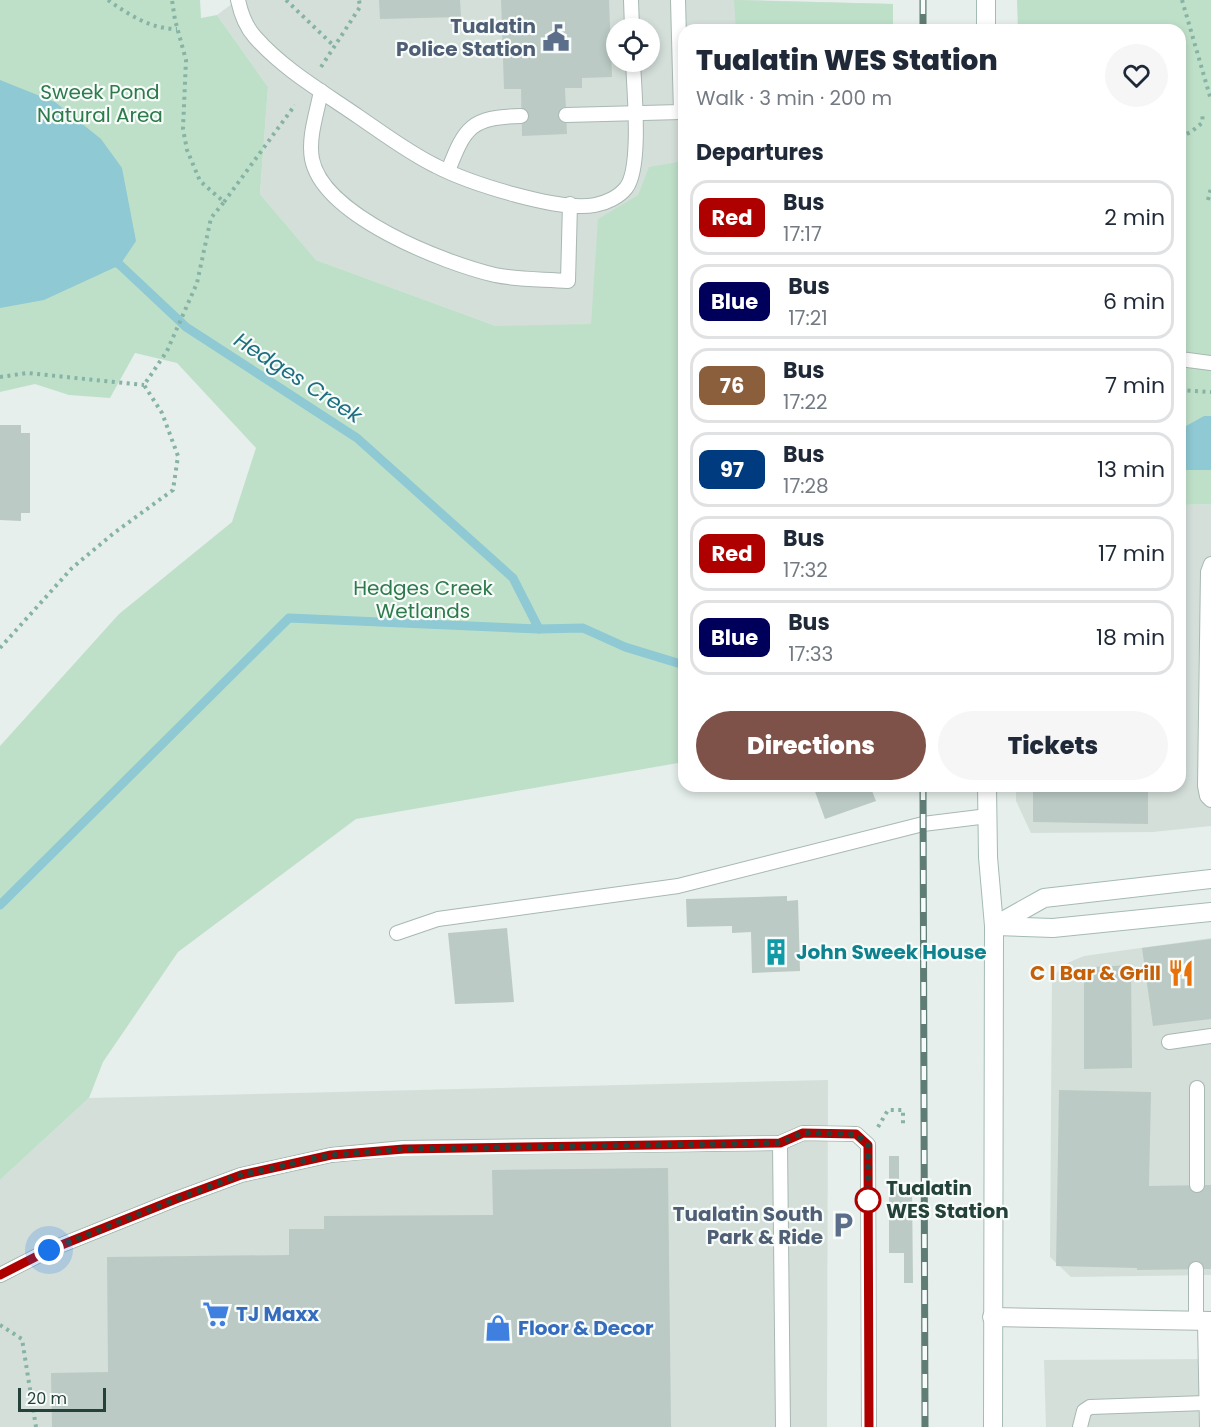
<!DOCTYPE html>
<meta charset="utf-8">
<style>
:root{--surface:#fff;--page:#f6f6f7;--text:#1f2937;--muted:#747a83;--line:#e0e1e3;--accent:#7f5249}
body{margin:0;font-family:Poppins,sans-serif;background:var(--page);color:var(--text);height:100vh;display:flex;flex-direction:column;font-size:22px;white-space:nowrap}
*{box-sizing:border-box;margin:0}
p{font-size:20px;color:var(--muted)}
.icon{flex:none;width:33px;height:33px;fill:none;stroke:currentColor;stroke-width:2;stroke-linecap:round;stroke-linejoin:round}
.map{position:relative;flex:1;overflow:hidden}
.sheet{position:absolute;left:678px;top:24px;width:508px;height:768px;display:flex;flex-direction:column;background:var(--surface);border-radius:18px;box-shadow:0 3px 9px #0003}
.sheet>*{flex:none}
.badge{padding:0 12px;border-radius:9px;font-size:21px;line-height:39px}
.tools{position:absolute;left:606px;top:18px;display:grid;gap:12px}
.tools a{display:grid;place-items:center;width:54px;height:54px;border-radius:50%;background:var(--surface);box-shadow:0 3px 9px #0003;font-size:30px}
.scale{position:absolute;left:18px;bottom:15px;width:88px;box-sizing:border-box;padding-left:6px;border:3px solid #24423a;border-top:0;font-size:16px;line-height:21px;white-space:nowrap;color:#24423a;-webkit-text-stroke:4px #f7fbf9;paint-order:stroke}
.you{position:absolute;width:30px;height:30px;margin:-15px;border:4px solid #fff;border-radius:50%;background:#1a73e8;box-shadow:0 0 0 9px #1a73e833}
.map>.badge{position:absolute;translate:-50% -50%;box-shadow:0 0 0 3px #fff}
h2{padding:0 18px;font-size:22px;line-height:54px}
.round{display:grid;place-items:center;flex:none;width:63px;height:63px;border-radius:32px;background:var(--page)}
.summary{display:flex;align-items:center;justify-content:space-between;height:102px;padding:0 18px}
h1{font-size:28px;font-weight:800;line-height:45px}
.action{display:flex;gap:12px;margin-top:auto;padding:12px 18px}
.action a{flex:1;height:69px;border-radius:36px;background:var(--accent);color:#fff;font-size:24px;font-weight:800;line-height:69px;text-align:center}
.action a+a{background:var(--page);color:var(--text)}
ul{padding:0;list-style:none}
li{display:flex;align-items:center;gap:18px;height:75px;margin:0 12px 9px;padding:0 6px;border:3px solid var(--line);border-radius:18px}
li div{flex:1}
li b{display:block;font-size:22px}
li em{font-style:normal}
li .badge{min-width:66px;font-weight:700;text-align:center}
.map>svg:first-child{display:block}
.built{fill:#d4dfda;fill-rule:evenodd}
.green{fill:#bfe0c8}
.water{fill:#8ec9d4}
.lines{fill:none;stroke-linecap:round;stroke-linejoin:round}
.stream{stroke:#8ec9d4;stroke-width:9}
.building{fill:#bbcac4}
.service-casing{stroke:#a8b8b2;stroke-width:16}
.minor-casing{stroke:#a8b8b2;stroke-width:20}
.secondary-casing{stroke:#a4bbb3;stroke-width:20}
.path{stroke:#86b3a5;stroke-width:4;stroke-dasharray:3 4.5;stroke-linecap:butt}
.service{stroke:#fff;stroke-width:14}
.minor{stroke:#fff;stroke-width:18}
.secondary{stroke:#fff;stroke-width:18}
.rail-casing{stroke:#5f7d75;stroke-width:7}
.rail{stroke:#f7fbf9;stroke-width:4.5;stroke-dasharray:14;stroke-linecap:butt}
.line-casing{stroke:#fff;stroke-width:14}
.line{stroke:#af0000;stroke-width:9}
.walk{stroke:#24423a;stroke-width:6;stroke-dasharray:0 10.8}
.stop-dot{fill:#fff;stroke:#af0000;stroke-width:3}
.labels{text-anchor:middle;stroke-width:4.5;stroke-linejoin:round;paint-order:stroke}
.service-label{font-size:20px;font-weight:bold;fill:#4e5e75;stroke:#f7fbf9;text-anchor:end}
.park-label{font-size:20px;fill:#2d7a4b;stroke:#f7fbf9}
.culture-label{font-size:20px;font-weight:bold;fill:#0d838f;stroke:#f7fbf9;text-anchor:start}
.food-label{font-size:20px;font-weight:bold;fill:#c56008;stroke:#f7fbf9;text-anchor:end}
.stop-label{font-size:20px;font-weight:bold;fill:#24423a;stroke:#f7fbf9;text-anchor:start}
.shop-label{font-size:20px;font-weight:bold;fill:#366cbe;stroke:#f7fbf9;text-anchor:start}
.water-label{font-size:21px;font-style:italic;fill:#1c6f80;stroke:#f7fbf9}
</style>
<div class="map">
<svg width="1211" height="1427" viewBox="0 0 1211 1427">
<rect width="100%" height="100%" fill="#e6efeb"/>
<g class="built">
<path d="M237,0H744L893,4V30H684V409L496,326L316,260L260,194L268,87L217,15ZM616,28H650V62H616Z"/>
<path d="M1211,504V826L1153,832L1031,833L1016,801V786H1180L1181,505Z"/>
<path d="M1211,938V1275L1071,1277L1050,1257L1052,978L1065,964L1084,956Z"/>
<path d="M828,1080L827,1427H0V1180L89,1098Z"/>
<path d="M1211,1359V1427H1046L1044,1360Z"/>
</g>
<g class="green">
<path d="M0,0H200L201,18L217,15L268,87L260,194L316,260L496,326L591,324L598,219L638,195L649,167L684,161V762L356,819L178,952L103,1062L89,1098L0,1180V746L119,614L232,522L256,448L177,363L135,353L110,398L69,395L35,384L0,392Z"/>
<path d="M734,0L893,4V30H736Z"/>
<path d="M1017,0H1211V504L1181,505L1180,30H1018Z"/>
</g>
<g class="water">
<path d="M0,80L55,102L101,139L122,168L136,241L120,265L44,300L0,308Z"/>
<path d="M1204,416H1211V470H1181V426H1186Z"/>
</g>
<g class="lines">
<g class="stream">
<path d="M110,259L120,265L186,327L357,438L513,578L539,629"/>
<path d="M0,905L289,618L539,629L583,628L625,647L684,665"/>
</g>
</g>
<g class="building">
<path d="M379,0H460L461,17L380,19Z"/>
<path d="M501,0H609L612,77L582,78V88H565L567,134L522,136L521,89H504Z"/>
<path d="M0,425H21V433H30V513H21V521L0,520Z"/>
<path d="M813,786H870L876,801L825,819Z"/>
<path d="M1033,786H1148V824L1033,822Z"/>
<path d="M787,896V901L798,900L800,971L752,973L751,932L732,933V926L687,927L686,899Z"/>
<path d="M507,928L514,1002L455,1004L448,933Z"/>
<path d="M1211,939V1019L1153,1026L1142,948Z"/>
<path d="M1131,965L1132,1068L1084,1069V983L1093,967Z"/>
<path d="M1059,1090L1151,1092L1149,1186L1211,1185V1269L1137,1270V1268L1056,1266Z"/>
<path d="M889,1156H899V1188H912L913,1283H904V1253H889Z"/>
<path d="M668,1168L671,1427H52L51,1373L108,1372L107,1257L289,1255V1229H324V1216L493,1215L492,1170Z"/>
</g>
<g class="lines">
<defs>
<g id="service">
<path d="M238,0C241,14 245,26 255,37C284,70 323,92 359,117C384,134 409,153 436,166C469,183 559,212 595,205C606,203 619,197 626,188C642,168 634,88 633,62"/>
<path d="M631,0L632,28"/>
<path d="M321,91C317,113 308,137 312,159C323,216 444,263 495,275C518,280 544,279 568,281L570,204"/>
<path d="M566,115L681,112L678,0"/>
<path d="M448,171C465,127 471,117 521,116"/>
<path d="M1180,359L1211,363"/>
<path d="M1211,564L1208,572L1205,786L1207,796L1211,800"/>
<path d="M397,933L438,919L678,886L923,824L988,816"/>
<path d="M1169,1042L1211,1036"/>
<path d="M1197,1088V1185"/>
<path d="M780,1143L783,1427"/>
<path d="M1196,1269V1320"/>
<path d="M0,1275L49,1250L176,1199L241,1175L331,1155L403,1148L780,1143L803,1133L856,1134L868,1145L869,1427"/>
<path d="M1205,1321L1207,1427"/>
<path d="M1080,1427L1084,1411L1090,1407L1206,1403"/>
</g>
<path id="minor" d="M992,1317L1211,1321"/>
<g id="secondary">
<path d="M986,0V30"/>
<path d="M987,786L988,857L994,926L993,1427"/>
<path d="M994,926L1044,898L1211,879"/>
<path d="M996,926L1053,928L1211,912"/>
</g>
</defs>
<use href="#service" class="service-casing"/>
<use href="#minor" class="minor-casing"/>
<use href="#secondary" class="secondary-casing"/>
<g class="path">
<path d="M108,0C129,15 151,29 177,29"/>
<path d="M286,0L334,46"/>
<path d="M1182,0L1211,100"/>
<path d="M321,67L360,7L359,0"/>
<path d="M1180,137L1191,132L1202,123L1203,112"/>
<path d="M1180,193L1186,192"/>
<path d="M1208,200L1211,188"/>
<path d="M224,202L295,105"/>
<path d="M0,377L27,373L144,385"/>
<path d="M1180,390L1211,392"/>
<path d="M0,648L72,568L114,533L173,490L178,456L162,413L144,385L167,351L197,283L211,218L224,202L200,181L187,150L183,129L186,60L175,20L172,0"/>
<path d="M878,1127L888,1110H903V1125"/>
<path d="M0,1325L22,1339L36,1427"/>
</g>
<use href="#service" class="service"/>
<use href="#minor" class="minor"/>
<use href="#secondary" class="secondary"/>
<defs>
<g id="rail">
<path d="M923,0V30"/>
<path d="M923,786L925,1427"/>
</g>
</defs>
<use href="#rail" class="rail-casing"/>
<use href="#rail" class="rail"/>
</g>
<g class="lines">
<defs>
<path id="line" d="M0,1275L49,1250L176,1199L241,1175L331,1155L404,1149L780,1143L803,1133L856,1134L868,1145L869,1427"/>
</defs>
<use href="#line" class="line-casing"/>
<use href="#line" class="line"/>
<path class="walk" d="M49,1250L176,1199L241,1175L331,1155L404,1149L780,1143L803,1133L856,1134L868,1145V1200"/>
</g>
<defs>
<symbol id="civic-bare" viewBox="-9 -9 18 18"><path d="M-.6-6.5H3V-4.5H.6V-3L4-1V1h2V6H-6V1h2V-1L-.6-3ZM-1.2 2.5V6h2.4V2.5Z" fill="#5c6f8a" stroke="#f7fbf9" stroke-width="2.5" paint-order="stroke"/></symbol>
<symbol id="building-bare" viewBox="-9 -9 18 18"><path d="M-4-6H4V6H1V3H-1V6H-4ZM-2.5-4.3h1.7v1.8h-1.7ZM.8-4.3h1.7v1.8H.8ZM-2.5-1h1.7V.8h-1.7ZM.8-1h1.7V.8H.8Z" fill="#0f9aa8" stroke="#f7fbf9" stroke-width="2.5" paint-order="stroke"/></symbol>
<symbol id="restaurant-bare" viewBox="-9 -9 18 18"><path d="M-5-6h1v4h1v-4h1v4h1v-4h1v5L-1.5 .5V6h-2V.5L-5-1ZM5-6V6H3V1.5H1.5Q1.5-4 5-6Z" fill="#e8710a" stroke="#f7fbf9" stroke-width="2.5" paint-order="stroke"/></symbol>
<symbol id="parking-bare" viewBox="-9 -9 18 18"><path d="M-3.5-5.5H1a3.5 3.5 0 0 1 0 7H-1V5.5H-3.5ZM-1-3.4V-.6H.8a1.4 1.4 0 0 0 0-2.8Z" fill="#5c6f8a" stroke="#f7fbf9" stroke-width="2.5" paint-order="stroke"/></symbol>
<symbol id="supermarket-bare" viewBox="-9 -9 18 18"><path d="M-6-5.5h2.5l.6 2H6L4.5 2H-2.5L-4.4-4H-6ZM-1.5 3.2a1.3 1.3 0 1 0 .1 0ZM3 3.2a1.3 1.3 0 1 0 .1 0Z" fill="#3f7fe0" stroke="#f7fbf9" stroke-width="2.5" paint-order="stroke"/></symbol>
<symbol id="shop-bare" viewBox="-9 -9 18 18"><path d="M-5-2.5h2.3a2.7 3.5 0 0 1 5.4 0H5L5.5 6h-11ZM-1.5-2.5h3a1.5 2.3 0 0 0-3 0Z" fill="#3f7fe0" stroke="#f7fbf9" stroke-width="2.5" paint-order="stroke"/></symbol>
</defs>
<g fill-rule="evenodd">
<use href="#civic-bare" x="537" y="19" width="38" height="38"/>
<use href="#building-bare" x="757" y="933" width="38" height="38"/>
<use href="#restaurant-bare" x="1162" y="954" width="38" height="38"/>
<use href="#parking-bare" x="824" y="1206" width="38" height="38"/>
<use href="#supermarket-bare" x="197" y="1295" width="38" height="38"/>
<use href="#shop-bare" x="479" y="1309" width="38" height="38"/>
</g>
<circle class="stop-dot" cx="868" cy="1200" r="12"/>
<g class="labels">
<g class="service-label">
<text x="536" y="33">Tualatin<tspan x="536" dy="23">Police Station</tspan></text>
<text x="823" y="1221">Tualatin South<tspan x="823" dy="23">Park &amp; Ride</tspan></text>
</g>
<g class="park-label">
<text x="100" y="99">Sweek Pond<tspan x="100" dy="23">Natural Area</tspan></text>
<text x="423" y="595">Hedges Creek<tspan x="423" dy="23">Wetlands</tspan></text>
</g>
<g class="culture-label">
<text x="796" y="959">John Sweek House</text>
</g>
<g class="food-label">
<text x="1161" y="980">C I Bar &amp; Grill</text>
</g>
<g class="stop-label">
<text x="886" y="1195">Tualatin<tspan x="886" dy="23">WES Station</tspan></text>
</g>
<g class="shop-label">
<text x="236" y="1321">TJ Maxx</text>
<text x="518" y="1335">Floor &amp; Decor</text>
</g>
<g class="water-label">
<text transform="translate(298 378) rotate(33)" y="7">Hedges Creek</text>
</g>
</g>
</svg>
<div class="tools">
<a><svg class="icon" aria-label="locate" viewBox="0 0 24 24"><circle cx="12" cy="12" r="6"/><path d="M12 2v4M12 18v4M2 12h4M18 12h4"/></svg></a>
</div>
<div class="scale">20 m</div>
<div class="you" style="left:49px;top:1250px"></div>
<section class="sheet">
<div class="summary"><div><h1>Tualatin WES Station</h1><p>Walk · 3 min · 200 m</p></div><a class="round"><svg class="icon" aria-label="heart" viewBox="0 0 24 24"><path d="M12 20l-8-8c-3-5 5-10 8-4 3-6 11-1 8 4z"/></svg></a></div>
<h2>Departures</h2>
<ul>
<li><span class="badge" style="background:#af0000;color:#fff">Red</span><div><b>Bus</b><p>17:17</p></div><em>2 min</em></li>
<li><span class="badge" style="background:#00005a;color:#fff">Blue</span><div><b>Bus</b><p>17:21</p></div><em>6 min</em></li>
<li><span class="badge" style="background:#8b5e3c;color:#fff">76</span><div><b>Bus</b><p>17:22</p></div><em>7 min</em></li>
<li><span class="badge" style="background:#003b80;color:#fff">97</span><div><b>Bus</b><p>17:28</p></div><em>13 min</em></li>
<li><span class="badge" style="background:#af0000;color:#fff">Red</span><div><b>Bus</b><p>17:32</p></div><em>17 min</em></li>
<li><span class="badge" style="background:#00005a;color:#fff">Blue</span><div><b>Bus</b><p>17:33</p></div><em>18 min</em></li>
</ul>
<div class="action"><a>Directions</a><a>Tickets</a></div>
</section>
</div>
